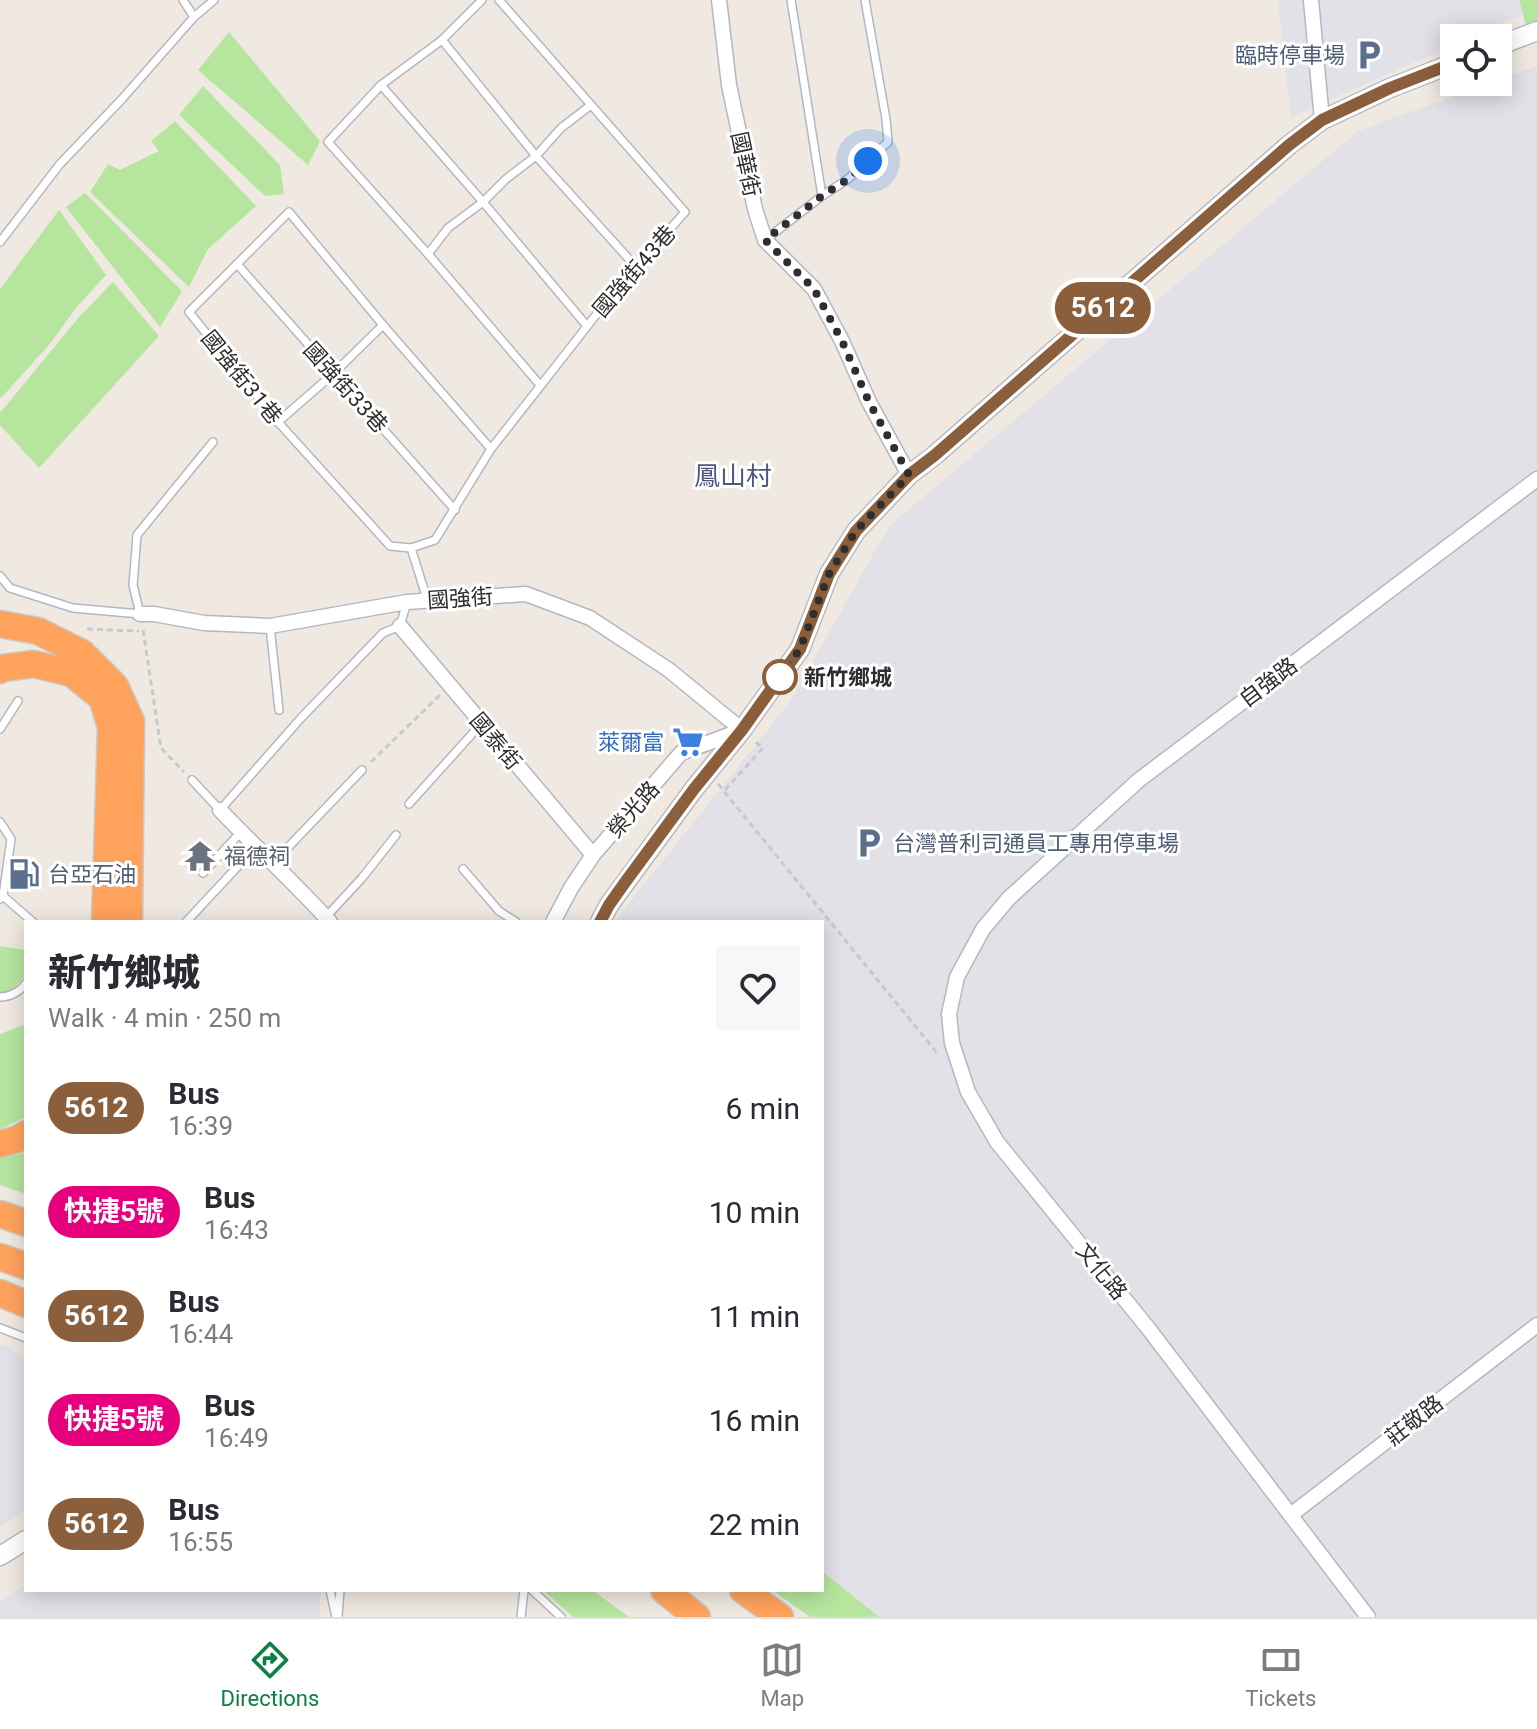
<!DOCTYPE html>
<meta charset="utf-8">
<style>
:root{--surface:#fff;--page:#f7f7f7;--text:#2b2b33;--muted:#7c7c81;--line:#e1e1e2;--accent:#0b8043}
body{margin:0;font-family:Roboto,"Noto Sans TC",sans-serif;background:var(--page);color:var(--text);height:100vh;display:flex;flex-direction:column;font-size:30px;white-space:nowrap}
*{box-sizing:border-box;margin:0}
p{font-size:26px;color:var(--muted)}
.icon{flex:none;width:44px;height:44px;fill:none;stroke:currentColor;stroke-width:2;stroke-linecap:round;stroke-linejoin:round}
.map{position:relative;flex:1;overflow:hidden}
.drawer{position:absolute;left:24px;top:920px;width:800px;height:672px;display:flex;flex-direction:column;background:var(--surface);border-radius:0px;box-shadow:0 4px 20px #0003}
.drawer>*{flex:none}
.badge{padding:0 16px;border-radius:26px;font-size:28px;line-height:52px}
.controls{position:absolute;left:1440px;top:24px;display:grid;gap:16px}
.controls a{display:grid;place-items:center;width:72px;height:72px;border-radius:0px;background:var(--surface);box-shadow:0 4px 20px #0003;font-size:40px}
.you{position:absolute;width:40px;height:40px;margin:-20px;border:6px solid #fff;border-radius:50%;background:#1a73e8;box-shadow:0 0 0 12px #1a73e833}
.map>.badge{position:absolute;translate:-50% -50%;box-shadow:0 0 0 4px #fff}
.round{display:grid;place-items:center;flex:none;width:84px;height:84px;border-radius:0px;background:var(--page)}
.head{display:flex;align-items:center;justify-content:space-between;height:136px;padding:0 24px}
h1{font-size:38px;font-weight:800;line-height:60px}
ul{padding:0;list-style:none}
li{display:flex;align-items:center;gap:24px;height:104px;padding:0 24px}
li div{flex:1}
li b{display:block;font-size:30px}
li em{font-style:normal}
li .badge{min-width:88px;font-weight:700;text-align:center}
.menu{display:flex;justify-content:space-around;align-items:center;height:112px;border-top:2px solid var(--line);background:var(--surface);font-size:22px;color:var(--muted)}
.menu a{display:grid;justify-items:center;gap:4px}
.menu .on{color:var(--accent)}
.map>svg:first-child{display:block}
.industrial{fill:#e3e1e8}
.green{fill:#b6e59e}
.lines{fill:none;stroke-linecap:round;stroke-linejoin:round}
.service-casing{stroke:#b4b7c1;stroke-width:10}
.minor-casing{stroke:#b4b7c1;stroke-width:17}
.tertiary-casing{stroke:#b4b7c1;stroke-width:21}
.motorway-casing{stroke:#c9c9c9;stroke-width:29}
.path{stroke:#c9c9c9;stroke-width:3;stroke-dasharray:6 4;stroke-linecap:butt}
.service{stroke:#fff;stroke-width:7}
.minor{stroke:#fff;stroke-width:14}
.tertiary{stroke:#fff;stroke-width:18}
.motorway{stroke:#ffa35c;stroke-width:26}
.line-casing{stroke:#fff;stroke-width:18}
.line{stroke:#8b5e3c;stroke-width:12}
.walk{stroke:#2e2e2e;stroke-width:8;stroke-dasharray:0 14.4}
.stop-dot{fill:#fff;stroke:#8b5e3c;stroke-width:4}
.labels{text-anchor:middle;stroke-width:6;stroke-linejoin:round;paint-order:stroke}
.service-label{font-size:22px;fill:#4e5e75;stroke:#fff;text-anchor:start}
.street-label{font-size:22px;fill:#2e2e2e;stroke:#fff}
.stop-label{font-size:22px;font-weight:bold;fill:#2e2e2e;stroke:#fff;text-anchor:start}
.shop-label{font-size:22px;fill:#366cbe;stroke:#fff;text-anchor:end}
.worship-label{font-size:22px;fill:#5b616d;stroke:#fff;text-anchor:start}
.quarter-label{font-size:26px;fill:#4d5680;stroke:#fff}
</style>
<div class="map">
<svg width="1537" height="1617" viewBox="0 0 1537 1617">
<rect width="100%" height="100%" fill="#efe9e1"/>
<g class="industrial">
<path d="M1278,0H1537V8L1470,38H1454V45L1291,117Z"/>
<path d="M1537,66V1617H842L822,1590V922H617L618,917L790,702L889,526L1358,131L1492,82H1498V80Z"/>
<path d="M0,1344L10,1347L26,1362V1509L0,1527Z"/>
<path d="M26,1584V1590H321L319,1617H0V1601Z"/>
</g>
<g class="green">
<path d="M1519,0H1537V24L1527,29Z"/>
<path d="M229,32L320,141L308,165L198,70Z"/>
<path d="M203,86L280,165L284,194L265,196L179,115Z"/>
<path d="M175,121L256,206L208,249L189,287L90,192L108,164L120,170L159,151L151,141Z"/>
<path d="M85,193L182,291L160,327L66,207Z"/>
<path d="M59,210L106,275L76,308L49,345L0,399V289Z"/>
<path d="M113,282L159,336L39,468L0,425V413L80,316Z"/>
<path d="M0,946L26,950V975L8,994L0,995Z"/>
<path d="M26,1024V1117L0,1129V1034Z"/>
<path d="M26,1153V1194L0,1185V1157Z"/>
<path d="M822,1571L879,1617H810L772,1590H822Z"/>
<path d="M543,1590H592L629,1617H573Z"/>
</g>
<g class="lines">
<defs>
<g id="service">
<path d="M183,0L194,17"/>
<path d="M482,0L442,40L381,85L328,142L428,254L540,385"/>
<path d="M791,0L822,196"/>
<path d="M442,40L536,156L637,268"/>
<path d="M381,85L483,202L587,326"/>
<path d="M765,240L822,196L848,179L888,142L886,119L865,0"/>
<path d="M0,242L60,164L122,99L194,17L214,0"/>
<path d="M428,254L448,228L483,202L506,179L536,156L561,128L591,105"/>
<path d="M237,264L455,510"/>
<path d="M278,422L333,374L383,325"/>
<path d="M491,449L383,325L289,212L189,312L278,422L390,546L411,548L435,540L491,449L610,297L685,212L499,0"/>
<path d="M411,548L427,599"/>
<path d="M0,576L10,588L73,608L140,614L133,585L137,535L213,442"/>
<path d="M270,626L279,710"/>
<path d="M0,729L18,701"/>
<path d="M192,780L220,810L301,718L383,633L400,626L407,602"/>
<path d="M409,804L481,724"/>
<path d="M0,822L11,839L3,896L0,899"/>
<path d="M273,863L362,770"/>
<path d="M463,869L499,911L516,922"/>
<path d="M203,873L241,832"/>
<path d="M3,896L33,922"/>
<path d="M326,917L362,878L396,835"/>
<path d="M186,922L255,848"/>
<path d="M0,997C10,997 21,991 26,983"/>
<path d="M0,1328L26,1338"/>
<path d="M330,1590L336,1617"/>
<path d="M532,1590L561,1617"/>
<path d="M338,1616L340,1590"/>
<path d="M521,1617L524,1590"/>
</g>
<g id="minor">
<path d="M719,0L729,85L755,209L765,240L814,289L842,341L869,402L909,475"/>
<path d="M1311,0L1322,120"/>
<path d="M140,614H154L204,623L270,626L407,602L526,594L590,618L669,670L742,730L681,753L593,855L571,888L553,922"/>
<path d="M400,626L593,855"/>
<path d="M220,810C256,848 295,883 330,922"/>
<path d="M1292,1514L1537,1325"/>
<path d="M1368,1617L1148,1328L997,1142L968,1092L952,1043L949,1014L957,977L983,929L1009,898L1139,780L1537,479"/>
</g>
<g id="tertiary">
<path d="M1498,46L1537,31"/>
<path d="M600,922L609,905L694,789L742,730L800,649L829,574L856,531L909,475L935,455L1289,145L1322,120L1390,88L1454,63"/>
<path d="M0,1556L26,1540"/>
</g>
<g id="motorway">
<path d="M0,624L38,631L82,653L115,686L131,721L129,922"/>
<path d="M0,670L3,668L34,664L71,673L102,698L111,727L105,922"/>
<path d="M0,1144L18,1139L26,1134"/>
<path d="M0,1214L26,1223"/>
<path d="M0,1257L26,1266"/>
<path d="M0,1293L26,1304"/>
<path d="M664,1590L697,1617"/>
<path d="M743,1590L780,1617"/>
</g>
</defs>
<use href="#service" class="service-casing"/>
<use href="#minor" class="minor-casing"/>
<use href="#tertiary" class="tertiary-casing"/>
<use href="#motorway" class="motorway-casing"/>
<g class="path">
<path d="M87,629L139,631"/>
<path d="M143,630L161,748L184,772"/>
<path d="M371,762L440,695"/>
<path d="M718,784L938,1054"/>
<path d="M725,790L763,748L754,741"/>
</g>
<use href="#service" class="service"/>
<use href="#minor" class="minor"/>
<use href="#tertiary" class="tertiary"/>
<use href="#motorway" class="motorway"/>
</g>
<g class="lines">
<defs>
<path id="line" d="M600,922L609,905L626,881L694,789L742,730L800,649L829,574L856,531L909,475L935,455L1289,145L1322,120L1390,88L1454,63"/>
</defs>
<use href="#line" class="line-casing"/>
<use href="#line" class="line"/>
<path class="walk" d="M780,677L800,649L829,574L856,531L909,475L869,402L842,341L814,289L765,240L822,196L848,179L868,161"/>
</g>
<defs>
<symbol id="parking-bare" viewBox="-9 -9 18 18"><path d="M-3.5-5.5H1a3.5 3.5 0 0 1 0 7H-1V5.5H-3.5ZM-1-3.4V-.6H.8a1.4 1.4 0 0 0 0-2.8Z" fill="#5c6f8a" stroke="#fff" stroke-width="2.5" paint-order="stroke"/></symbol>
<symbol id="supermarket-bare" viewBox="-9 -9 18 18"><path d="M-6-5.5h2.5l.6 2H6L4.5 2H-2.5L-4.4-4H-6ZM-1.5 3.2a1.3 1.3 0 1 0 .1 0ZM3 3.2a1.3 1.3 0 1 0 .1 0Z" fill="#3f7fe0" stroke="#fff" stroke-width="2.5" paint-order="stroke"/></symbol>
<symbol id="temple-bare" viewBox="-9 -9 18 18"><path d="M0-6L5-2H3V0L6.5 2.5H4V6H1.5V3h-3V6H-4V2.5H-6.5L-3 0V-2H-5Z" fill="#6b7280" stroke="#fff" stroke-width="2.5" paint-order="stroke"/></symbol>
<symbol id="fuel-bare" viewBox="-9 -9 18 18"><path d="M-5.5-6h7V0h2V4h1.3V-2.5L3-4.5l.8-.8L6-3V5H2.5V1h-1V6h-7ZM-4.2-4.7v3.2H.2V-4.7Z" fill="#5c6f8a" stroke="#fff" stroke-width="2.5" paint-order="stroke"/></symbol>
</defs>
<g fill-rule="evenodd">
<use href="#parking-bare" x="1347" y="33" width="44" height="44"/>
<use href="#supermarket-bare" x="666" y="720" width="44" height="44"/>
<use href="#parking-bare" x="847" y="821" width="44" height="44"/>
<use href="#temple-bare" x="178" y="834" width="44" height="44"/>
<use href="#fuel-bare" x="2" y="852" width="44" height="44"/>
</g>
<circle class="stop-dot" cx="780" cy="677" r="16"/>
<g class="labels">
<g class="service-label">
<text x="1345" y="63" text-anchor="end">臨時停車場</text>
<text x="893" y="851">台灣普利司通員工專用停車場</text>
<text x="48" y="882">台亞石油</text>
</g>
<g class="street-label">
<text transform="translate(746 164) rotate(78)" y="8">國華街</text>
<text transform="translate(634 271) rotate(-49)" y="8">國強街43巷</text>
<text transform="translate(242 377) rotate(51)" y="8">國強街31巷</text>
<text transform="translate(346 387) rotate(48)" y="8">國強街33巷</text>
<text transform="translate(460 598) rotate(-4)" y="8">國強街</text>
<text transform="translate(1268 682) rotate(-37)" y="8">自強路</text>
<text transform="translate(496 741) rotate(50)" y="8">國泰街</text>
<text transform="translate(633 809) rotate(-49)" y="8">榮光路</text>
<text transform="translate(1102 1271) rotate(51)" y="8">文化路</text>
<text transform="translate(1414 1420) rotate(-38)" y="8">莊敬路</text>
</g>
<g class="stop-label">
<text x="804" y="685">新竹鄉城</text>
</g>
<g class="shop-label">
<text x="664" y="750">萊爾富</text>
</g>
<g class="worship-label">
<text x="224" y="864">福德祠</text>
</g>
<g class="quarter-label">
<text x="733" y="485">鳳山村</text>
</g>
</g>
</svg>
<div class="controls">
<a><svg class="icon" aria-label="locate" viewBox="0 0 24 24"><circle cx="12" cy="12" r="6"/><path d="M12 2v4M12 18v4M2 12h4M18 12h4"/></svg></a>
</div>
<div class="you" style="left:868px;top:161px"></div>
<b class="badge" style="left:1103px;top:308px;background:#8b5e3c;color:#fff">5612</b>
<section class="drawer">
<div class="head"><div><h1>新竹鄉城</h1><p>Walk · 4 min · 250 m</p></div><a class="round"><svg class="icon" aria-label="heart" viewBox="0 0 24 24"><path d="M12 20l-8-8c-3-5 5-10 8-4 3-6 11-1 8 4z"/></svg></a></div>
<ul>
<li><span class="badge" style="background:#8b5e3c;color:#fff">5612</span><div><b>Bus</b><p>16:39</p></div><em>6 min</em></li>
<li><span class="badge" style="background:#e6007e;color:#fff">快捷5號</span><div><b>Bus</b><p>16:43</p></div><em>10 min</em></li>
<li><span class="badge" style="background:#8b5e3c;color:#fff">5612</span><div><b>Bus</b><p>16:44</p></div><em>11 min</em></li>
<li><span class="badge" style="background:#e6007e;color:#fff">快捷5號</span><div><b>Bus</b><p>16:49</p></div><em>16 min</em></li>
<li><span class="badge" style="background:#8b5e3c;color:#fff">5612</span><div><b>Bus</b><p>16:55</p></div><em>22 min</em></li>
</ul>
</section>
</div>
<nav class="menu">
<a class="on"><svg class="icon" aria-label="directions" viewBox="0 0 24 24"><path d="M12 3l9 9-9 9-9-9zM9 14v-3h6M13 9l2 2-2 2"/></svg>Directions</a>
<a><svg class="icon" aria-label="map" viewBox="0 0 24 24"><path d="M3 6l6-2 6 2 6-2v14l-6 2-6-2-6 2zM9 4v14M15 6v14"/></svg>Map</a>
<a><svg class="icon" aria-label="tickets" viewBox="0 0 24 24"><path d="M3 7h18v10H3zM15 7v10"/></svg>Tickets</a>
</nav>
